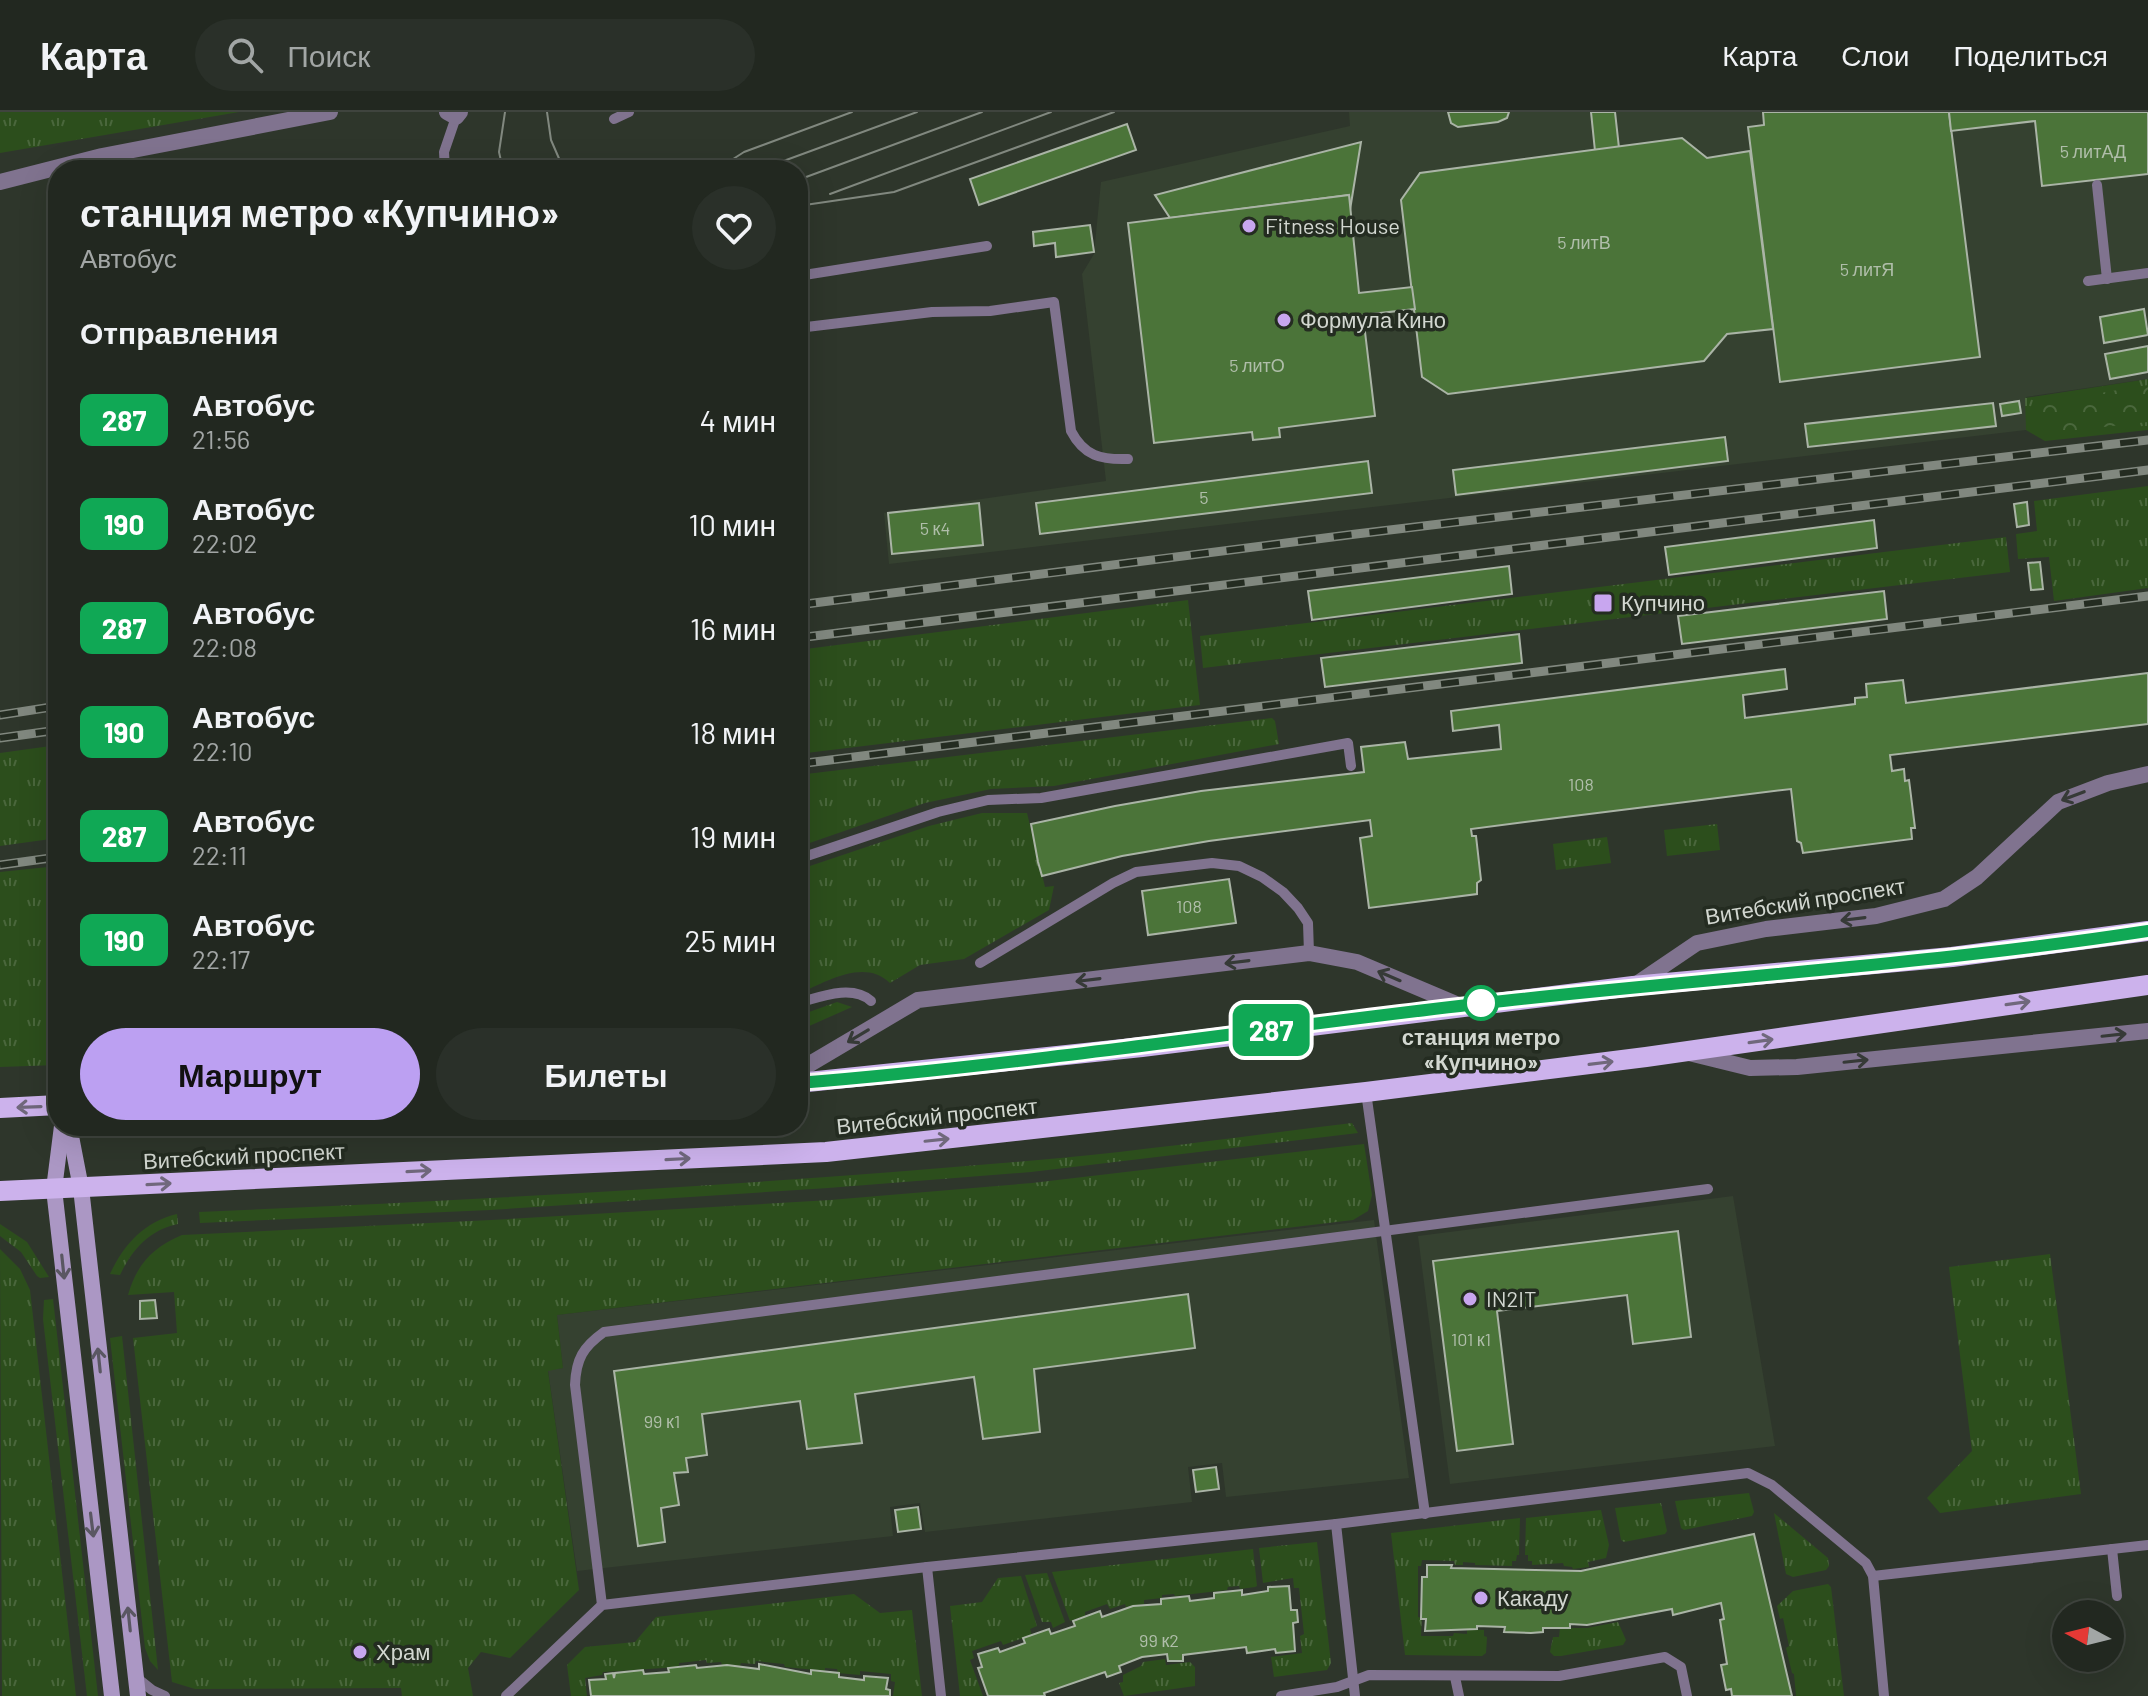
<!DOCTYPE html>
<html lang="ru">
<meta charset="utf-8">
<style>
:root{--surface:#222820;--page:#2a3029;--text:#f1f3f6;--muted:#a2a6a5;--line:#3f443e;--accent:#bca0f2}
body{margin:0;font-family:Barlow,sans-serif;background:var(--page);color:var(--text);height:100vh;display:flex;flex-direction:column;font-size:30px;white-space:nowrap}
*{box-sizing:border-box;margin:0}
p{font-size:26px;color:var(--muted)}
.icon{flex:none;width:44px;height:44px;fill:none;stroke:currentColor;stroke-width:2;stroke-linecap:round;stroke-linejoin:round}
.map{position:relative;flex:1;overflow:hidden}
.details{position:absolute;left:48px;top:48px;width:760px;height:976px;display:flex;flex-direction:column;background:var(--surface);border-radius:32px;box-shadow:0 8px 32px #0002,0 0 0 2px var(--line)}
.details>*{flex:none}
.badge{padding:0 16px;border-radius:12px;font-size:28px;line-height:52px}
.needle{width:52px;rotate:277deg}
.buttons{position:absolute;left:2052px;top:1488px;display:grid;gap:16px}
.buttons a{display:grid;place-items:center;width:72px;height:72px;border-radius:50%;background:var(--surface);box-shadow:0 8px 32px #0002,0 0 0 2px var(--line);font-size:40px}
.map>.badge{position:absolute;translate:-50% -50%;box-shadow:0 0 0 4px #fff}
h2{padding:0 32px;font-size:30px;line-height:72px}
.round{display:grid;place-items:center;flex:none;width:84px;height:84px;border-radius:42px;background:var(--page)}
.overview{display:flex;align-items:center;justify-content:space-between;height:136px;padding:0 32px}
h1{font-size:38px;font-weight:700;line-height:60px}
.button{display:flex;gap:16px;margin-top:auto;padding:16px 32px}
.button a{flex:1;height:92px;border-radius:48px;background:var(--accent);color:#111;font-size:32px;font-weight:700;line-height:92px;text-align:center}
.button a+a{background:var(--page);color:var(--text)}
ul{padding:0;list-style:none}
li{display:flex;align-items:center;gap:24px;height:104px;padding:0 32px}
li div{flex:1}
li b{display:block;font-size:30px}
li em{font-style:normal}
li .badge{min-width:88px;font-weight:700;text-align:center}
header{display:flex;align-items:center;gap:48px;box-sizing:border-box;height:112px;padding:0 40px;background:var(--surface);border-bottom:2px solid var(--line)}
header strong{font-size:38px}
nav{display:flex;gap:44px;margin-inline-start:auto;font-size:28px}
.search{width:560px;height:72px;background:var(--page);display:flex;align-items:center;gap:20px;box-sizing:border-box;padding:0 28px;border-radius:44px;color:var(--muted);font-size:30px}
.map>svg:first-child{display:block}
.built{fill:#354130}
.grass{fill:url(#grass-tufts)}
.forest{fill:url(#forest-crowns)}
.building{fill:#4b7439;stroke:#aab4a6;stroke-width:2}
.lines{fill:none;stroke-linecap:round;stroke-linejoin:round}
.service{stroke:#80738f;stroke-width:10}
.minor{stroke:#80738f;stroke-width:16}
.secondary{stroke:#ab97c4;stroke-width:16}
.primary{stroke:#ccb2ec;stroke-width:20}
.tram{stroke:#81887f;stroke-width:2}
.rail-casing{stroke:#81887f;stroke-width:9}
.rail{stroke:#242c21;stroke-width:6;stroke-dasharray:18;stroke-linecap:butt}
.oneway{stroke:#363a37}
.oneway2{stroke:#70687c}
.oneway3{stroke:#5a5762}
.line-casing{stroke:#fff;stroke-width:18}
.line{stroke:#10a855;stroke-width:12}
.poi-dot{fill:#c8a6ef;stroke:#242c21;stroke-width:3}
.stop-dot{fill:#fff;stroke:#10a855;stroke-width:4}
.labels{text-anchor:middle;stroke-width:7;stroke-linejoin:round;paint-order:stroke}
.number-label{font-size:18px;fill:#b0beaa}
.poi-label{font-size:22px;fill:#d2d7d0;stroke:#242c21;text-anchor:start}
.street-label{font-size:22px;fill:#d2d7d0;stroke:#242c21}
.stop-label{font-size:22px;font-weight:bold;fill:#d2d7d0;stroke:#242c21}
</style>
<header>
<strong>Карта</strong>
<div class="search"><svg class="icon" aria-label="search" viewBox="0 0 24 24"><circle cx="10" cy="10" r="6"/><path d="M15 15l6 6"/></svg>Поиск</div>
<nav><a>Карта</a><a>Слои</a><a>Поделиться</a></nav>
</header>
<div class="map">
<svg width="2148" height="1584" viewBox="0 0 2148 1584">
<defs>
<pattern id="grass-tufts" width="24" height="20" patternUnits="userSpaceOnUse" patternTransform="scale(2)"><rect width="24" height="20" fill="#2c4e1c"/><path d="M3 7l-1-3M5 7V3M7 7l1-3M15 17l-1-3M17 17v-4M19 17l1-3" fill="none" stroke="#4a673c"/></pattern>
<pattern id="forest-crowns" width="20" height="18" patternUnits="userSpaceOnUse" patternTransform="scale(2)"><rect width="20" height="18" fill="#2c4e1c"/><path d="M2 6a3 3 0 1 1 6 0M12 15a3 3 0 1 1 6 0" fill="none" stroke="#4a673c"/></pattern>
</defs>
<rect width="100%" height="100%" fill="#2e362b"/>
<g class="built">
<path d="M1349,0H2148V267L2026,285V318L889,452L884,401L1106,369L1082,162L1094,142L1101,70L1350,14Z"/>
<path d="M1733,1084L1775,1334L1450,1372L1418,1124Z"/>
<path d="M1374,1108L1409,1366L1226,1385L1222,1351L1188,1355L1192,1390L925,1420L920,1391L890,1395L893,1424L577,1459L548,1258L563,1256L557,1203Z"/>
</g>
<g class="grass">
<path d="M0,0H239L0,41Z"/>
<path d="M2148,267V318L2045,329L2026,318L2025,286Z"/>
<path d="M2148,374V476L2054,489L2049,445L2018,447L2016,422L2037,419L2034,389Z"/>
<path d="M2006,425L2010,460L1203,556L1200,524Z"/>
<path d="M1188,488L1200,593L798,642V538Z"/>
<path d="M1272,606L1275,609L1279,632L1054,674L991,677L925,691L798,735V663Z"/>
<path d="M58,633V726L0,734V641Z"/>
<path d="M982,701H1027L1045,775L1054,774L1049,798L964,847L920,853L890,871C864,846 826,870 798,882V758L929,714Z"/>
<path d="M1717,712L1720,738L1667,744L1664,718Z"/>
<path d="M1607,725L1611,751L1556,758L1553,732Z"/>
<path d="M58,754V953L0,955V760Z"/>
<path d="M837,890L852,895L798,919V904Z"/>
<path d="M1352,1011L1358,1021L1031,1060L828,1076L490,1098L200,1111L199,1100C476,1088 752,1073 1027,1049C1136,1040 1244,1024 1352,1011Z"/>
<path d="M1364,1032L1372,1083L1368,1099L1353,1108L557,1203L563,1256L548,1259L579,1478L510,1546L481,1540L468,1556L473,1584H402L401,1576L195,1577L172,1570L133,1226L177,1221L174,1180L128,1183C137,1152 152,1136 182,1123L491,1108L830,1088L1032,1071Z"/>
<path d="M177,1102L178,1112C149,1118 132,1138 120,1163L110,1162C124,1132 144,1110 177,1102Z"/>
<path d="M0,1112L27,1130L49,1165L40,1166L37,1164L21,1140L0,1124Z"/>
<path d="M0,1137L20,1157L30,1178L76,1584H2Z"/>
<path d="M2050,1142L2081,1382L1940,1401L1927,1386L1972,1339L1949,1155Z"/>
<path d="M53,1187L98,1584H87L43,1207L44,1188Z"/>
<path d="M122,1224L158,1558L150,1549L145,1536L110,1226Z"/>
<path d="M1749,1381L1754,1400L1752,1404L1684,1418L1681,1416L1675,1389Z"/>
<path d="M1661,1391L1667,1419L1665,1422L1624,1430L1621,1428L1615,1396Z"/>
<path d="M1601,1398L1609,1433L1606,1446L1588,1450L1589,1455L1573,1457L1572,1455L1564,1454L1563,1451L1532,1453V1449H1528V1443H1525L1526,1406Z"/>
<path d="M1774,1401L1828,1446L1829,1454L1826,1458L1793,1465L1786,1462Z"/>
<path d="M1520,1406L1519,1443H1517L1516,1449H1512V1454L1475,1453V1451L1463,1450V1453H1455L1454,1449L1422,1448L1421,1454H1418V1505L1422,1506L1421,1524H1453L1454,1521L1467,1522V1517L1484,1518V1524L1487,1525L1486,1541L1482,1544L1405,1543L1391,1421Z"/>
<path d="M1317,1430L1331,1551L1327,1558L1274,1565L1271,1545L1302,1541L1300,1524L1304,1522L1299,1476H1294L1293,1466L1263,1471L1259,1436Z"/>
<path d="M1253,1437L1257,1474L1255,1475L1240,1477L1239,1474L1228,1475L1227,1478L1175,1484L1174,1482L1162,1483V1486L1144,1488V1492L1126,1495L1125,1492L1110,1497L1107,1492L1085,1500V1504L1070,1509L1052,1460Z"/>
<path d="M1047,1461L1065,1510L1053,1516L1051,1510H1042L1025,1463Z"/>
<path d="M1021,1464L1037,1514L1030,1517L1032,1523L1003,1533L1001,1529L972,1539L974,1546L970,1548L983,1584H960L950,1494L982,1490L998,1466Z"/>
<path d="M1828,1472L1831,1475L1844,1584H1796L1794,1562L1792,1561L1786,1536L1789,1534L1783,1506L1780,1507L1777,1494L1793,1479Z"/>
<path d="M854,1482L880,1501L912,1498L922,1584H893L895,1570L891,1569V1562L860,1559V1563L838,1561L837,1557L825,1556V1559L785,1555L784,1552L756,1549L755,1552L741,1551L740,1554L722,1553L721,1550L707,1551L706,1548L679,1551V1555L603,1560L602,1563L585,1566L587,1584H571L567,1553L585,1535L635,1530L656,1505Z"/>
<path d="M1618,1510L1626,1528L1623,1533L1561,1544H1554L1550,1540L1553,1525H1559L1560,1516H1587Z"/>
<path d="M1165,1547L1166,1553L1190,1550L1195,1555V1574L1124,1584L1119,1571L1123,1570V1563L1141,1554L1143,1550Z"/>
</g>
<path class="forest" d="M2148,273V310L2050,321L2036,312L2032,302L2046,290Z"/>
<g class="building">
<path d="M1448,0H1509L1507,6L1498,10L1458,15L1451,11Z"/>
<path d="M1591,0H1615L1619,36L1595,39Z"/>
<path d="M1763,0H1949L1980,245L1780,270L1748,15L1764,13Z"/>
<path d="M1949,0H2148V62L2042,74L2035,9L1951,19Z"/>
<path d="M1127,12L1136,38L979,93L970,67Z"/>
<path d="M1682,26L1707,46L1750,39L1773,217L1727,222L1704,249L1448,282L1422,265L1401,88L1420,61Z"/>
<path d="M1361,30L1350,98L1349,83L1170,106L1155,83Z"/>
<path d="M1349,83L1359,181L1412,175L1415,197L1363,203L1375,304L1279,316L1280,325L1253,328L1252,320L1154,331L1128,111Z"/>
<path d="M1090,113L1094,140L1056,145L1055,131L1034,134L1033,120Z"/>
<path d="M2144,197L2148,223L2104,231L2100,205Z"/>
<path d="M2148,234V260L2110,267L2105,242Z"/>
<path d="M2019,289L2021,301L2002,304L2000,292Z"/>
<path d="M1993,291L1996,314L1808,335L1805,312Z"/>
<path d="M1725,325L1728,349L1456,383L1453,358Z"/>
<path d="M1368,349L1372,381L1040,422L1036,391Z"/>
<path d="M2027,390L2029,413L2017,415L2014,392Z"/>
<path d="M979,391L983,433L892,442L888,401Z"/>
<path d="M1874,408L1877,436L1669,463L1665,435Z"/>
<path d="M2040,450L2043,477L2031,478L2028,451Z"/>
<path d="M1509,454L1512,482L1312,508L1308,479Z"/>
<path d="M1884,479L1887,507L1682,532L1678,504Z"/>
<path d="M1519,522L1522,551L1325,575L1321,546Z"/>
<path d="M1785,557L1787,577L1743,583L1745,606L1855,592V586L1867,585L1866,572L1903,568L1906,591L2148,561V612L1890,643L1892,659L1904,657L1905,669L1909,668L1915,716H1911L1912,727L1803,741L1801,731L1797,729L1791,677L1525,710L1471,717L1472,724H1476L1481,768L1477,771V782L1369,796L1360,726L1372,724L1370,708L1209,729L1122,744L1042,764L1038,750L1031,712L1115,694L1201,679L1364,660L1361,635L1405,630L1408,647L1501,637L1499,613L1453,619L1451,599Z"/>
<path d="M1229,767L1236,811L1148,823L1142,779Z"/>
<path d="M1678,1119L1691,1225L1633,1232L1627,1183L1497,1199L1513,1332L1457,1339L1433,1149Z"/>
<path d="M1188,1182L1195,1236L1034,1257L1040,1320L983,1327L974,1265L855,1282L862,1331L807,1337L800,1289L702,1302L707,1343L686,1346L688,1360L674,1361L679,1393L661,1396L665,1430L638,1434L614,1259Z"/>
<path d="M155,1188L157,1206L140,1207V1189Z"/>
<path d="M1216,1355L1219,1377L1196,1380L1193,1358Z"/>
<path d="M918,1395L921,1417L898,1420L895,1398Z"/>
<path d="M1754,1422L1792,1584H1732L1731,1577L1726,1578L1721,1553L1727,1552L1720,1508L1724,1507L1721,1491L1673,1503L1672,1497L1587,1513L1570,1512V1516H1543V1520L1531,1521L1504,1520L1505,1515L1477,1514V1517L1425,1519L1426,1507H1421L1422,1465H1427V1453H1452L1451,1456L1581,1459Z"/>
<path d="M1289,1474L1291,1498H1297L1298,1510L1293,1511L1295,1539L1276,1541L1275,1537L1247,1541L1246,1535L1183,1543V1549H1168L1167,1542L1142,1545L1119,1554L1121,1560L1107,1565L1105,1560L1044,1581L1045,1584H988L978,1556L982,1555L978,1542L998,1536L1000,1540L1025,1531L1023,1526L1049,1517L1051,1522L1075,1514L1073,1509L1100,1499L1102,1505L1133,1494L1161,1492V1487L1189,1484L1190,1489L1214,1486V1481L1242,1478V1483L1268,1479V1475Z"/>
<path d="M759,1552L811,1562V1558L839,1561V1565L864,1568V1564L888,1566L886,1577L890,1578V1584H591L589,1568L606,1567L605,1562L613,1561L614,1566L615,1561L643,1558L644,1562L669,1560L668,1556L696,1553L697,1556L727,1553L759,1557Z"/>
</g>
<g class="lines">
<g class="service">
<path d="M614,7L629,0"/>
<path d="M445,58L444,40L456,5"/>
<path d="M2097,73L2107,167"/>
<path d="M798,164L987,134"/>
<path d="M2088,169L2148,161"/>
<path d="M798,216L932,200L990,199L1054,190L1071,319C1084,344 1101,348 1128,347"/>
<path d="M798,747L938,700L988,688L1041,686L1348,631L1351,654"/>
<path d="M980,851L1113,771L1136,760L1212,751L1239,754L1262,765L1283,780L1298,796L1308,811L1309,841"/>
<path d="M798,891C820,885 852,872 871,889"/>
<path d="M1366,980L1425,1402"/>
<path d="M2112,1437L2117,1484"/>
<path d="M927,1455L941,1584"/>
<path d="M1873,1464L2148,1433"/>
<path d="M602,1493L575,1273C576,1247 583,1235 604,1220L1708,1077"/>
<path d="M1455,1565L1459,1584"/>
<path d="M137,1566L152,1578L165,1584"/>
<path d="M506,1584L602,1493L927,1455L1336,1412"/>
<path d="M1281,1584L1337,1575L1369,1563L1559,1564L1665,1545L1681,1555L1687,1584"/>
<path d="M1355,1584L1336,1412L1748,1361L1772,1373L1866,1451L1873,1464L1884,1584"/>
</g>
<g class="minor">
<path d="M447,0L456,5L460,0"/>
<path d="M0,70L102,44L330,0"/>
<path d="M1635,873L1697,831L1766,817L1876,804L1944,787L1977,765L2058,690L2108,671L2148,662"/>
<path d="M1689,941L1750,956L1797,955L2148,919"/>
<path d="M798,959L918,888L1309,841L1357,850L1461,894"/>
</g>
<g class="secondary">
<path d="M62,1014L54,1077L112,1584"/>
<path d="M69,1014L81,1076L138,1584"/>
</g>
<g class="primary">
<path d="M798,971L1142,935L1633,874L1952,845L2148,819"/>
<path d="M0,996L58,993"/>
<path d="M0,1079L826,1040L1366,980L1646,945L2148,873"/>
</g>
<g class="tram">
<path d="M547,0L551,28L564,58"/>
<path d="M503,58L499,40L505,0"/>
<path d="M716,58L744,40L852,0"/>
<path d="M759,58L917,0"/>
<path d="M798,68L982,0"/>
<path d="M830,82L1051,0"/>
<path d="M798,94L894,80L1114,0"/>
</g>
<defs>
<g id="rail">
<path d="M798,493L1356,422L2148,328"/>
<path d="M798,526L2148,358"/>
<path d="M0,603L58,594"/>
<path d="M0,626L58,618"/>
<path d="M798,652L2148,484"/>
<path d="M0,753L58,745"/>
</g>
</defs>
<use href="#rail" class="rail-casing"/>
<use href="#rail" class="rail"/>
</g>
<defs><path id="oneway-shaft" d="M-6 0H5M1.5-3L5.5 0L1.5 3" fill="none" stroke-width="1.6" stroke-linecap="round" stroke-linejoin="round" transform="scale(2)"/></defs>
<g class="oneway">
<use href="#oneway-shaft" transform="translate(2073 684) rotate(159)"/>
<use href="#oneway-shaft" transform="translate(1853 807) rotate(173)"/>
<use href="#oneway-shaft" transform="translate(1237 850) rotate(173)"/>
<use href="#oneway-shaft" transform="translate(1389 864) rotate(-157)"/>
<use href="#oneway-shaft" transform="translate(1088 868) rotate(173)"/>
<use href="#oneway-shaft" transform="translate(2114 923) rotate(-6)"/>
<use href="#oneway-shaft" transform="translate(858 924) rotate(149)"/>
<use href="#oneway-shaft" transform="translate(1856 949) rotate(-6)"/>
</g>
<g class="oneway2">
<use href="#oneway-shaft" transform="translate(2018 891) rotate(-8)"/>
<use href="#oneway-shaft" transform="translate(1761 929) rotate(-8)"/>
<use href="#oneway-shaft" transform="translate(1601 951) rotate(-7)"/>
<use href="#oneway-shaft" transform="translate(29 995) rotate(178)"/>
<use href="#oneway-shaft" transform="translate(937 1028) rotate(-6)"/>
<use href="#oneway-shaft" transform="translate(678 1047) rotate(-3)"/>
<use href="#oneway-shaft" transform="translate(419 1059) rotate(-3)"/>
<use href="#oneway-shaft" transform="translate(159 1072) rotate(-3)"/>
</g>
<g class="oneway3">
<use href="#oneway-shaft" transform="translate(63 1155) rotate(84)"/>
<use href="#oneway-shaft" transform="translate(99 1248) rotate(-96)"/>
<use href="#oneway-shaft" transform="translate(92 1413) rotate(83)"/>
<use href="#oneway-shaft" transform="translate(129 1507) rotate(-96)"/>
</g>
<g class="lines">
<defs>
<path id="line" d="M798,971C1034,952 1268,915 1503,889C1718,865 1934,852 2148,819"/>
</defs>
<use href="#line" class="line-casing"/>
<use href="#line" class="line"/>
</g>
<g class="poi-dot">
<circle cx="1249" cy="114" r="8"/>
<circle cx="1284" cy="208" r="8"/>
<rect x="1593" y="481" width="20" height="20" rx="4"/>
<circle cx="1470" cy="1187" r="8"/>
<circle cx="1481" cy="1486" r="8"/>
<circle cx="360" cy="1540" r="8"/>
</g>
<circle class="stop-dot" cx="1481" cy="891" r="16"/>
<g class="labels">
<g class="number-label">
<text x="2093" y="46">5 литАД</text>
<text x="1584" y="137">5 литВ</text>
<text x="1867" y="164">5 литЯ</text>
<text x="1257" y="260">5 литО</text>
<text x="1204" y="392">5</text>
<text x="935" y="423">5 к4</text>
<text x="1581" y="679">108</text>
<text x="1189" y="801">108</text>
<text x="1471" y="1234">101 к1</text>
<text x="662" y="1316">99 к1</text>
<text x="1159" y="1535">99 к2</text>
</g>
<g class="poi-label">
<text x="1265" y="122">Fitness House</text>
<text x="1300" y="216">Формула Кино</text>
<text x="1621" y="499">Купчино</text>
<text x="1486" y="1195">IN2IT</text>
<text x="1497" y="1494">Какаду</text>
<text x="376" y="1548">Храм</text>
</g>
<g class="street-label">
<text transform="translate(1805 789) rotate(-9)" y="8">Витебский проспект</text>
<text transform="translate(937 1004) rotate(-6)" y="8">Витебский проспект</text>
<text transform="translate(244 1044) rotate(-3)" y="8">Витебский проспект</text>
</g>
<g class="stop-label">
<text x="1481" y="933">станция метро<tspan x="1481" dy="25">«Купчино»</tspan></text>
</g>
</g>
</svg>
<div class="buttons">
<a><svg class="needle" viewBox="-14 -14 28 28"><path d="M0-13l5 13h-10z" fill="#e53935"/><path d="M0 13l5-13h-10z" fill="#a2a6a5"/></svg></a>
</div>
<b class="badge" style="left:1271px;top:918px;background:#10a855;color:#fff">287</b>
<section class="details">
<div class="overview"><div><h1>станция метро «Купчино»</h1><p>Автобус</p></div><a class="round"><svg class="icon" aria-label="heart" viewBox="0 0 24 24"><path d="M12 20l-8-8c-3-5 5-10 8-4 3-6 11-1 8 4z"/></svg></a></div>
<h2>Отправления</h2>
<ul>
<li><span class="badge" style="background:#10a855;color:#fff">287</span><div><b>Автобус</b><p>21:56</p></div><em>4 мин</em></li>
<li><span class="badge" style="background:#10a855;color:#fff">190</span><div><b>Автобус</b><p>22:02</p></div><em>10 мин</em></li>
<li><span class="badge" style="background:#10a855;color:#fff">287</span><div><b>Автобус</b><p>22:08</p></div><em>16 мин</em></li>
<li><span class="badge" style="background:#10a855;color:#fff">190</span><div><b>Автобус</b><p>22:10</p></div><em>18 мин</em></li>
<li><span class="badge" style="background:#10a855;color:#fff">287</span><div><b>Автобус</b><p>22:11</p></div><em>19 мин</em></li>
<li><span class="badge" style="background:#10a855;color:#fff">190</span><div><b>Автобус</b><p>22:17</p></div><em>25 мин</em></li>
</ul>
<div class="button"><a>Маршрут</a><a>Билеты</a></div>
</section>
</div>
